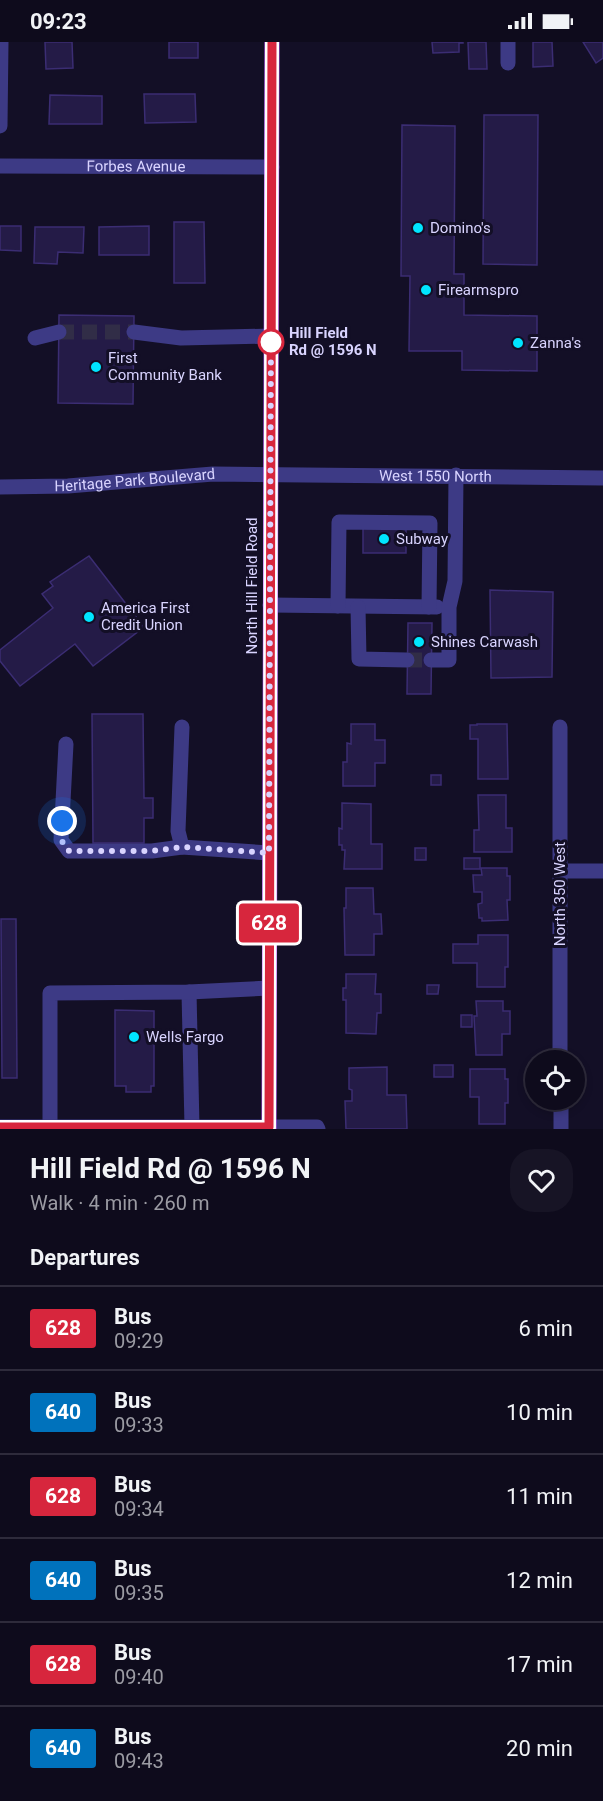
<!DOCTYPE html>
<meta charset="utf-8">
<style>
:root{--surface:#0e0b1c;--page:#171425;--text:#f1f3f6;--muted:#9b9ba3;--line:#2e2b3b}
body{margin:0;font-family:Roboto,sans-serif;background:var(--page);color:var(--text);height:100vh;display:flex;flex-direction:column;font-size:22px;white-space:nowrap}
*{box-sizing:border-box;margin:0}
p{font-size:20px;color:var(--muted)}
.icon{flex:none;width:33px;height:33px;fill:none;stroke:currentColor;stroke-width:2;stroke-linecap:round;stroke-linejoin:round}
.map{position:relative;height:1087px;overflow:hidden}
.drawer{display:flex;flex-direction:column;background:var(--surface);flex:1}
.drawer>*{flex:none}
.badge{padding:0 12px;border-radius:4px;font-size:21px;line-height:39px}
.tools{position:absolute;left:525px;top:1008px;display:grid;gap:12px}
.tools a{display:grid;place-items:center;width:60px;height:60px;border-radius:50%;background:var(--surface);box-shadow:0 3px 9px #0003,0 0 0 2px var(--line);font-size:30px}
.you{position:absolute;width:30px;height:30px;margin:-15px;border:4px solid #fff;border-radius:50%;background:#1a73e8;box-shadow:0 0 0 9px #1a73e833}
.map>.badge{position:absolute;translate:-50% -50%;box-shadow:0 0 0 3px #fff}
h2{padding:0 30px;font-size:22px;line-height:54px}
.round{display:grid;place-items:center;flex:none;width:63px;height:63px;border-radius:24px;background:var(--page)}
.overview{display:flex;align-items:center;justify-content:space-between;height:102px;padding:0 30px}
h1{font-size:28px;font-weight:700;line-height:45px}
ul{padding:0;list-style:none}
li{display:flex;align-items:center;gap:18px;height:84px;padding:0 30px;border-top:2px solid var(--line)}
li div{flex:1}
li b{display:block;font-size:22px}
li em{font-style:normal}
li .badge{min-width:66px;font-weight:700;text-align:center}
.status{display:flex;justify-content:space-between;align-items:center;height:42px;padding:0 30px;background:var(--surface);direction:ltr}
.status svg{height:16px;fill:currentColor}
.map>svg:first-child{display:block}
.building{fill:#241b47;stroke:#3b2d73;stroke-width:1.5}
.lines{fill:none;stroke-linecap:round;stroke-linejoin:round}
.minor-tunnel{stroke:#312d47;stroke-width:15;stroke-dasharray:15 8;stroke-linecap:butt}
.minor{stroke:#3d3a85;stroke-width:15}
.major{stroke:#c25bff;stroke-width:15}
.line-casing{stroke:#fff;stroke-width:14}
.line{stroke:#d7263d;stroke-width:9}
.walk{stroke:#d9d4ff;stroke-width:6;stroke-dasharray:0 10.8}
.poi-dot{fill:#00e5ff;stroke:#130f26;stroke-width:2}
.stop-dot{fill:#fff;stroke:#d7263d;stroke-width:3}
.labels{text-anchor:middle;stroke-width:6;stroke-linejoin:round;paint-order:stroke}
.street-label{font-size:15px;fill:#d9d4ff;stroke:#130f26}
.poi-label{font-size:15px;fill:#d9d4ff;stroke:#130f26;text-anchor:start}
.stop-label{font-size:15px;font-weight:bold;fill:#d9d4ff;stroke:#130f26;text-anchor:start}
</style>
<div class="status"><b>09:23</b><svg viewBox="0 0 49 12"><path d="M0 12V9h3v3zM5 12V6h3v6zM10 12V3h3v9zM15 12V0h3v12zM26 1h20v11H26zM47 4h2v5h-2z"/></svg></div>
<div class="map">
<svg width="603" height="1087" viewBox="0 0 603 1087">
<rect width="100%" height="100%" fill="#130f26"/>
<g class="building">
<path d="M45,0H72L73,26L46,27Z"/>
<rect x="169" y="0" width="29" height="16"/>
<path d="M432,0H463V1H459V10L433,11Z"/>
<path d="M468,0H486L487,27H469Z"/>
<path d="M533,0H552L553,24L533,25Z"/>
<path d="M583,0H603V16L596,21Z"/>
<path d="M144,52H195L196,80L145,81Z"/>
<path d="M50,53L102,54V82H49Z"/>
<path d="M484,73H538L537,223L483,222Z"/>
<path d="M402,83L455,84L454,232H464V273L537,274V329L462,328V309H409L410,234H401Z"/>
<path d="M174,180H204L205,241H174Z"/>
<path d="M0,184H21V209L0,208Z"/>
<path d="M149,184V213H99V185Z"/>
<path d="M35,185H84L83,211L58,210L57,222L34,221Z"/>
<path d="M59,273L134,274L133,362L58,361Z"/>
<rect x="363" y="483" width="43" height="28"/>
<path d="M89,514L144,585L93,624L75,602L20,644L0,619V608L53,566L42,552L53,544L50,540Z"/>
<path d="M490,548L553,550L552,635L491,636Z"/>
<path d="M408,581H432L431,652H407Z"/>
<path d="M92,672H143L144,756H153V776H144V801H93Z"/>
<path d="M351,682H375V698H385V721H375V744H343V720H347V701L351,702Z"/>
<path d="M477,682H507L508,737H478V697H470V683H477Z"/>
<rect x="431" y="733" width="10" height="10"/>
<path d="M478,753H506V786H512V810H474V788H479Z"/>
<path d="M342,761L371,762V802H382V827H344L345,808H342V803H339V786L342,787Z"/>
<rect x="415" y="806" width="11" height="12"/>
<rect x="464" y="816" width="16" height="11"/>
<path d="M481,826H507V834H510V858H507L508,878L482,879V876H479L478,862L482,861V850H474L473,833H482Z"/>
<path d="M346,846H373L374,872H381L382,892H374V913H345L344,866H346Z"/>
<path d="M1,877H16L17,1036H2Z"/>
<path d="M478,893H508V925H505V945H477V921H453V902H478Z"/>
<path d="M346,932H376L375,952H381V971H377L376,992L346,991V958H343V946H346Z"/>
<path d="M427,943H439L438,952H427Z"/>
<path d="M476,959H503V969H510V992H502V1013H476L474,974H477Z"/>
<path d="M115,968L154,969V1044H151V1050H126V1044H115Z"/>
<rect x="461" y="973" width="11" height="12"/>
<rect x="434" y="1023" width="19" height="12"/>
<path d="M387,1025V1053H406L407,1087H346L345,1059H352V1048L349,1047V1026Z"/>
<path d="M470,1027H505V1037H508V1061H505V1082H479V1055H470Z"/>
</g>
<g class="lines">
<g class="minor-tunnel">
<path d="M59,290H134"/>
<path d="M407,618H431"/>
</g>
<g class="minor">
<path d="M508,0V21"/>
<path d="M0,84L1,0"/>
<path id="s1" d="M0,124L272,125"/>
<path d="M134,290L181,296L271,294"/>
<path d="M35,296L59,290"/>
<path id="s2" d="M0,445L68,444L213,432L603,436"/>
<path d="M270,563L437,565"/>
<path d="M338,564L339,480L430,481L429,565"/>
<path d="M358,565L359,617L407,618"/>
<path d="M431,618H449V565L455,539L456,433"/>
<path d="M182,685L178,789L182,805L269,811"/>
<path d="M560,685V1018"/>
<path d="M66,702L61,798L69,809H152L182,805"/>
<path d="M560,829H603"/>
<path d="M189,950L192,1085"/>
<path d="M561,1058V1087"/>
<path d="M0,1085H317L318,1087"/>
<path d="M50,1086V951L189,950L269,946"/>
</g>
<path class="major" d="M269,1087L272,0"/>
</g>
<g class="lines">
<defs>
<path id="line" d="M0,1085H269L272,0"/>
</defs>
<use href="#line" class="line-casing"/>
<use href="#line" class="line"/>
<path class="walk" d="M62,779L61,798L69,809H152L182,805L269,811L271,294V300"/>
</g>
<g class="poi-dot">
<circle cx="418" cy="186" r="6"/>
<circle cx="426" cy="248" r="6"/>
<circle cx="518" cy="301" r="6"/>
<circle cx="96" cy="325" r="6"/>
<circle cx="384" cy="497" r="6"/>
<circle cx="89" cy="575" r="6"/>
<circle cx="419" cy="600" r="6"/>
<circle cx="134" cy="995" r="6"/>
</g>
<circle class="stop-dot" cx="271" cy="300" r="12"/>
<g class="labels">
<g class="street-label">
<text dy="5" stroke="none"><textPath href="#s1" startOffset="136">Forbes Avenue</textPath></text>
<text dy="5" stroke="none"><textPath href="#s2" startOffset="436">West 1550 North</textPath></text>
<text dy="5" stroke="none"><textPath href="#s2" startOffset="135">Heritage Park Boulevard</textPath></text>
<text transform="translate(252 544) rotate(-90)" y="5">North Hill Field Road</text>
<text transform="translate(560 852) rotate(-90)" y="5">North 350 West</text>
</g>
<g class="poi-label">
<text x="430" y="191">Domino's</text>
<text x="438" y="253">Firearmspro</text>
<text x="530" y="306">Zanna's</text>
<text x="108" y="321">First<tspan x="108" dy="17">Community Bank</tspan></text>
<text x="396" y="502">Subway</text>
<text x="101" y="571">America First<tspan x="101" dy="17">Credit Union</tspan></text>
<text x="431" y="605">Shines Carwash</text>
<text x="146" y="1000">Wells Fargo</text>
</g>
<g class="stop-label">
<text x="289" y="296">Hill Field<tspan x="289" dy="17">Rd @ 1596 N</tspan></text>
</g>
</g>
</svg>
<div class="tools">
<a><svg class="icon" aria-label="locate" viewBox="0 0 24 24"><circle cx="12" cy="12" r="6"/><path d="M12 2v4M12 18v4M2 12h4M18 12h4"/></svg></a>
</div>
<div class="you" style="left:62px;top:779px"></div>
<b class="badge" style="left:269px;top:881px;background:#d7263d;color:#fff">628</b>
</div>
<section class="drawer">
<div class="overview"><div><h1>Hill Field Rd @ 1596 N</h1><p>Walk · 4 min · 260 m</p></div><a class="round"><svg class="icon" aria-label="heart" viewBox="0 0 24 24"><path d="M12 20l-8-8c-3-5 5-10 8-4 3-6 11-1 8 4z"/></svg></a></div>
<h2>Departures</h2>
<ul>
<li><span class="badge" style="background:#d7263d;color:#fff">628</span><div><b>Bus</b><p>09:29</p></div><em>6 min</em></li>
<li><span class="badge" style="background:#0072bc;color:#fff">640</span><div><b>Bus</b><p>09:33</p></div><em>10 min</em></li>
<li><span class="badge" style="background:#d7263d;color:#fff">628</span><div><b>Bus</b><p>09:34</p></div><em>11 min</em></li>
<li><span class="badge" style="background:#0072bc;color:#fff">640</span><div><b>Bus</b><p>09:35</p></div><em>12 min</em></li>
<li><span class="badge" style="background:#d7263d;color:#fff">628</span><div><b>Bus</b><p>09:40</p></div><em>17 min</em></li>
<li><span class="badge" style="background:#0072bc;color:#fff">640</span><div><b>Bus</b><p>09:43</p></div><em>20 min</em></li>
</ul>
</section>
